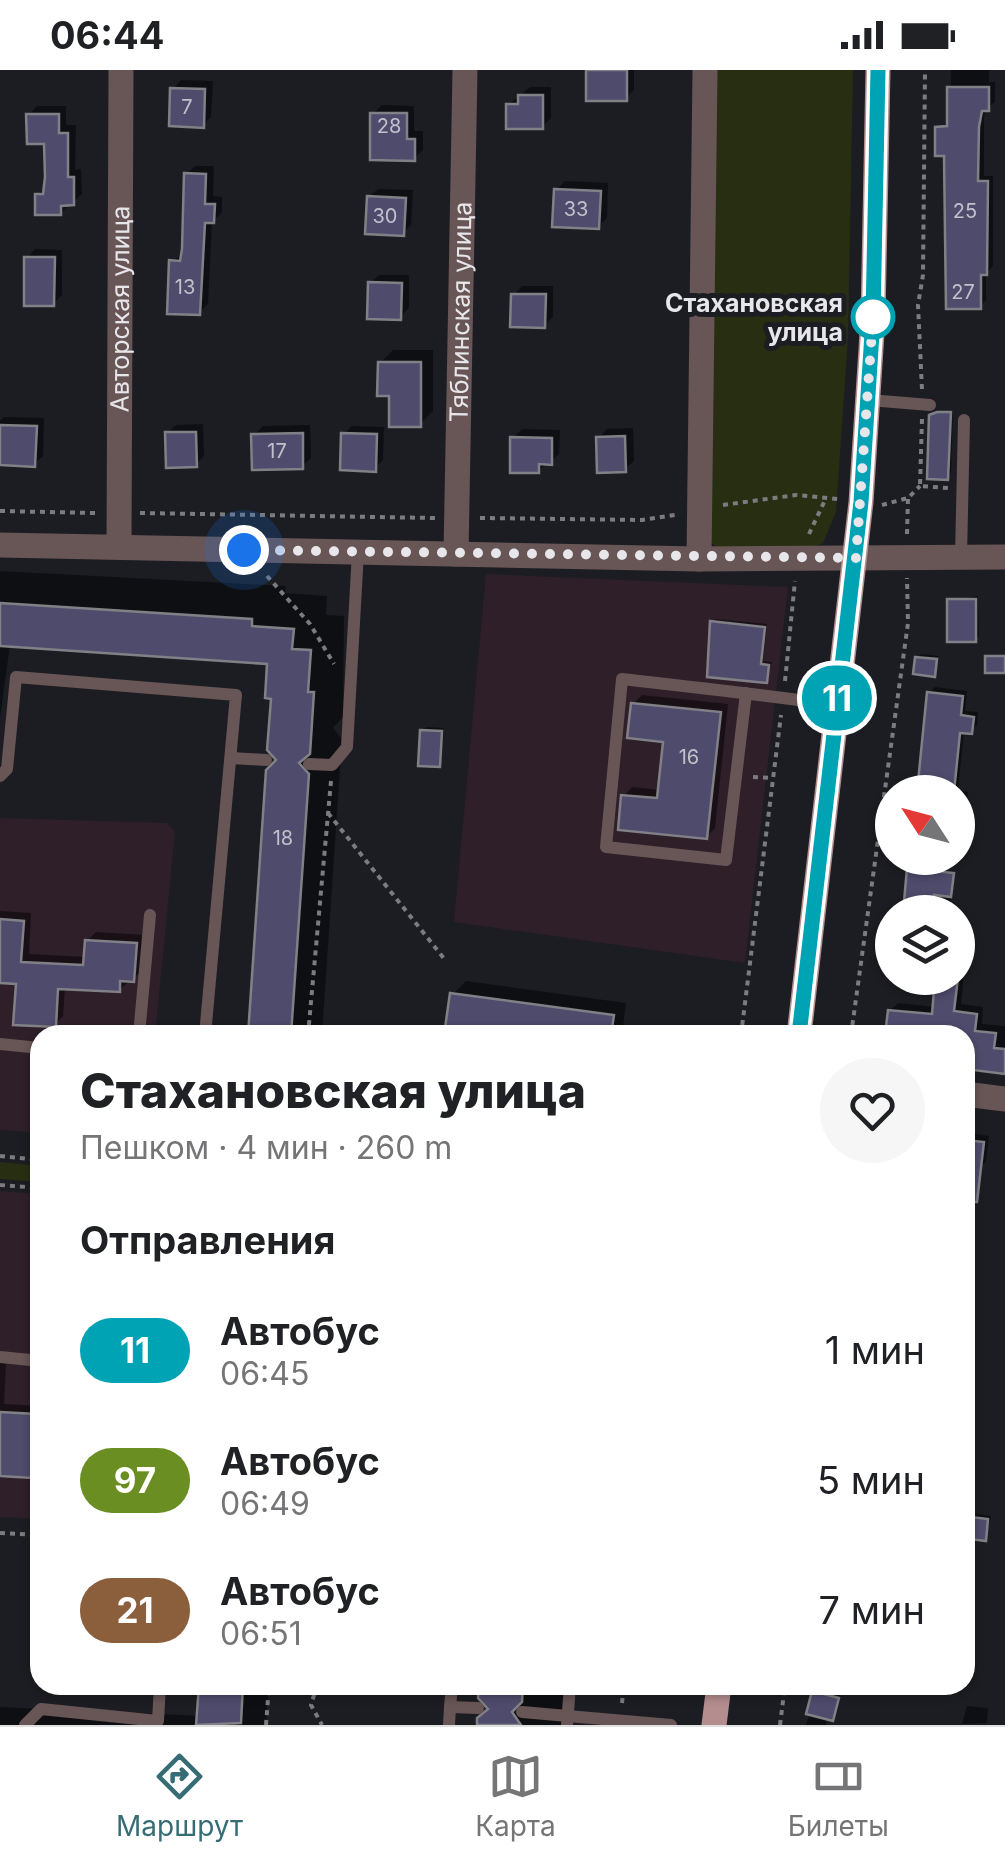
<!DOCTYPE html>
<html lang="ru">
<meta charset="utf-8">
<style>
:root{--surface:#fff;--page:#f6f6f6;--text:#202124;--muted:#757577;--line:#e0e0e0;--accent:#366d75}
body{margin:0;font-family:Inter,sans-serif;background:var(--page);color:var(--text);height:100vh;display:flex;flex-direction:column;font-size:38px;white-space:nowrap}
*{box-sizing:border-box;margin:0}
p{font-size:32px;color:var(--muted)}
.icon{flex:none;width:55px;height:55px;fill:none;stroke:currentColor;stroke-width:2;stroke-linecap:round;stroke-linejoin:round}
.map{position:relative;flex:1;overflow:hidden}
.details{position:absolute;left:30px;top:955px;width:945px;height:670px;display:flex;flex-direction:column;background:var(--surface);border-radius:30px;box-shadow:0 2px 8px #0004}
.details>*{flex:none}
.badge{padding:0 20px;border-radius:32px;font-size:35px;line-height:65px}
.needle{width:65px;rotate:306deg}
.controls{position:absolute;left:875px;top:705px;display:grid;gap:20px}
.controls a{display:grid;place-items:center;width:100px;height:100px;border-radius:50%;background:var(--surface);box-shadow:0 2px 8px #0004;font-size:50px}
.you{position:absolute;width:50px;height:50px;margin:-25px;border:8px solid #fff;border-radius:50%;background:#1a73e8;box-shadow:0 0 0 15px #1a73e833}
.map>.badge{position:absolute;translate:-50% -50%;box-shadow:0 0 0 5px #fff}
h2{padding:0 50px;font-size:38px;line-height:90px}
.round{display:grid;place-items:center;flex:none;width:105px;height:105px;border-radius:52px;background:var(--page)}
.headline{display:flex;align-items:center;justify-content:space-between;height:170px;padding:0 50px}
h1{font-size:48px;font-weight:800;line-height:75px}
ul{padding:0;list-style:none}
li{display:flex;align-items:center;gap:30px;height:130px;padding:0 50px}
li div{flex:1}
li b{display:block;font-size:38px}
li em{font-style:normal}
li .badge{min-width:110px;font-weight:700;text-align:center}
.status{display:flex;justify-content:space-between;align-items:center;height:70px;padding:0 50px;background:var(--surface);direction:ltr}
.status svg{height:28px;fill:currentColor}
.tabs{display:flex;justify-content:space-around;align-items:center;height:140px;border-top:2px solid var(--line);background:var(--surface);font-size:28px;color:var(--muted)}
.tabs a{display:grid;justify-items:center;gap:5px}
.tabs .current{color:var(--accent)}
.map>svg:first-child{display:block}
.education{fill:#2e1f29}
.green{fill:#282e12}
.shadow{fill:#0007}
.building{fill:#4f4b6c;stroke:#808086;stroke-width:2.5}
.lines{fill:none;stroke-linecap:round;stroke-linejoin:round}
.path{stroke:#7b7c80;stroke-width:4;stroke-dasharray:5 5;stroke-linecap:butt}
.lane{stroke:#685556;stroke-width:12}
.street{stroke:#685556;stroke-width:25}
.primary{stroke:#b48d8f;stroke-width:25}
.line-casing{stroke:#fff;stroke-width:22}
.line{stroke:#00a3b4;stroke-width:15}
.walk{stroke:#e7e7eb;stroke-width:10;stroke-dasharray:0 18}
.stop-dot{fill:#fff;stroke:#00a3b4;stroke-width:5}
.labels{text-anchor:middle;stroke-width:10;stroke-linejoin:round;paint-order:stroke}
.number-label{font-size:20px;fill:#c1c0cb}
.stop-label{font-size:25px;font-weight:bold;fill:#e7e7eb;stroke:#1c1d22;text-anchor:end}
.street-label{font-size:25px;fill:#e7e7eb;stroke:#1c1d22}
</style>
<div class="status"><b>06:44</b><svg viewBox="0 0 49 12"><path d="M0 12V9h3v3zM5 12V6h3v6zM10 12V3h3v9zM15 12V0h3v12zM26 1h20v11H26zM47 4h2v5h-2z"/></svg></div>
<div class="map">
<svg width="1005" height="1655" viewBox="0 0 1005 1655">
<rect width="100%" height="100%" fill="#1c1d22"/>
<g class="education">
<path d="M486,504L788,517L745,893L454,852Z"/>
<path d="M0,748L167,753L175,762L155,965H40V1063L0,1060Z"/>
<path d="M0,1121L40,1124V1449L0,1447Z"/>
</g>
<g class="green">
<path d="M714,0H853L848,268L836,442L823,473L809,479L718,480L707,467Z"/>
<path d="M0,1092L40,1096V1112L0,1109Z"/>
</g>
<g class="shadow">
<path d="M589,0H634V20L626,28Z"/>
<path d="M951,0H989V12H995V32L986,39L984,48V106H993V196L986,203V230L980,237L938,58L950,51Z"/>
<path d="M181,10L213,11L211,47L203,55L173,19Z"/>
<path d="M530,17H551V48L542,57L508,35Z"/>
<path d="M382,35L414,36V61H423V80L414,88L373,44Z"/>
<path d="M37,36H66V55H76L75,100L81,99L82,124L60,143L38,125L46,116L47,71L29,45Z"/>
<path d="M195,96H214L213,126L222,127V142L212,152L208,234L199,243L172,192L184,183L186,104Z"/>
<path d="M565,111L608,113L607,148L598,157L556,120Z"/>
<path d="M378,119L413,120L411,155L403,163L369,127Z"/>
<path d="M35,179L62,180V225L53,234L27,188Z"/>
<path d="M379,205H409V238L400,247L370,213Z"/>
<path d="M522,216H553V247L544,255L514,225Z"/>
<path d="M393,280H433V341L420,354L391,324L380,293Z"/>
<path d="M953,340L951,403L947,407L932,346Z"/>
<path d="M4,347L44,348L43,386L34,394L0,393V351Z"/>
<path d="M203,354L204,386L196,394L167,363L176,355Z"/>
<path d="M310,355L311,388L302,396L254,365L263,356Z"/>
<path d="M352,356L384,357L383,390L374,399L344,364Z"/>
<path d="M633,358L634,391L625,399L599,368L607,359Z"/>
<path d="M522,359L560,360L559,384L538,401L513,368Z"/>
<path d="M0,501L286,516L285,523L327,526L326,545L344,546L343,647L333,658L342,669L322,965H250L278,691L270,592L10,575L0,648Z"/>
<path d="M978,526L979,566L975,569L950,530Z"/>
<path d="M716,549L767,554L763,591L772,592L766,611L712,552Z"/>
<path d="M921,584L939,586L934,604L917,588Z"/>
<path d="M935,617L967,621L965,641L978,642L977,656L964,661L958,721L968,722L965,742L960,747L958,722H916L929,623Z"/>
<path d="M642,625L728,634L715,758L706,767L624,726L632,717L660,720L665,670L633,634Z"/>
<path d="M426,657L444,658L439,694L423,661Z"/>
<path d="M909,800L955,805L949,842H903Z"/>
<path d="M0,841L31,843L29,884L86,887L87,871L96,862L145,865L142,901L119,920L65,917L63,946L55,954L18,911L0,910Z"/>
<path d="M958,891L965,892L961,934L983,937L982,954L1005,956V1001L965,997V965H887L890,941L898,933L935,937L938,908H958Z"/>
<path d="M466,911L626,933L622,965H447L453,924Z"/>
<path d="M968,1063L989,1066L986,1091L980,1098L965,1096Z"/>
<path d="M0,1293H6L4,1334L40,1336V1396L31,1405L0,1403Z"/>
<path d="M977,1444L991,1446L985,1468L974,1448Z"/>
<path d="M201,1615H274L268,1622L266,1655H237L238,1640H233L232,1655H0V1637L200,1646Z"/>
<path d="M482,1615H561V1620H572L570,1655H479L490,1638Z"/>
<path d="M818,1619L841,1625L836,1644L827,1647L826,1655H806Z"/>
<path d="M967,1636L988,1638L987,1653L962,1654Z"/>
</g>
<g class="building">
<rect x="586" y="0" width="41" height="31"/>
<path d="M947,17H989V41H982L979,57L978,111H988L987,205H981V239H946L944,86H935V57L947,56Z"/>
<path d="M170,18L205,19L204,58L169,56Z"/>
<path d="M518,25H543V59H506V34H518Z"/>
<path d="M370,43H407V69H415V91L370,90Z"/>
<path d="M26,44H59V63H68V107H74V135L61,136V145H35V124H43L45,107L44,74H27Z"/>
<path d="M184,103L206,104L205,134H215L214,153H205L200,245L167,244L169,190L180,191L182,179Z"/>
<path d="M554,119L601,121L599,159L552,157Z"/>
<path d="M367,126L406,128L404,166L365,164Z"/>
<path d="M24,187H55L54,236H24Z"/>
<path d="M368,212L402,213L401,250L367,249Z"/>
<path d="M511,224H546L545,258L510,257Z"/>
<path d="M378,292H421V357H389V326H377Z"/>
<path d="M937,342H951L948,410L927,409L929,345Z"/>
<path d="M0,355L37,356L35,397L0,395Z"/>
<path d="M165,362H196L197,397L166,398Z"/>
<path d="M303,363V399L252,400L251,364Z"/>
<path d="M341,363L377,364L376,402L340,400Z"/>
<path d="M625,366L626,402L597,403L596,367Z"/>
<path d="M510,367L552,368V395L539,394V403H510Z"/>
<rect x="947" y="529" width="29" height="43"/>
<path d="M0,533L252,549V556L294,559L292,579L311,580L308,622H314L310,684L299,693L309,704L291,965H248L266,700L276,690L267,680L271,629L265,628L267,594L0,576Z"/>
<path d="M710,551L765,557L761,594L769,595L767,613L707,607Z"/>
<rect x="985" y="586" width="20" height="17"/>
<path d="M915,587L937,589L935,607L913,604Z"/>
<path d="M927,622L963,626L961,645L974,647L972,664L960,663L954,722H917Z"/>
<path d="M631,633L721,642L707,769L618,760L621,725L657,728L663,672L627,668Z"/>
<path d="M420,660L442,661L440,697L418,696Z"/>
<path d="M907,798L954,803L951,827L934,825L933,835L904,832Z"/>
<path d="M0,849L24,851L21,892L83,895L85,870L137,873L134,912L120,911V922L58,919L56,957L13,955L16,914L0,913Z"/>
<path d="M935,908H958L954,941L977,944L975,961L996,963L994,978L1005,979V1004L965,999V965H885L888,940L932,944Z"/>
<path d="M450,923L614,945L611,965H444Z"/>
<path d="M965,1070L984,1072L977,1132H965Z"/>
<path d="M0,1342L36,1344L32,1408L0,1406Z"/>
<path d="M971,1447L988,1449L986,1471L969,1469Z"/>
<path d="M199,1615H243L241,1653L196,1655Z"/>
<path d="M479,1615H523L522,1632L512,1642L521,1655H477V1648L488,1639L478,1628Z"/>
<path d="M812,1621L839,1628L833,1651L806,1644Z"/>
</g>
<g class="lines">
<g class="path">
<path d="M922,319L918,235L923,205L925,0"/>
<path d="M922,349L920,416L948,418"/>
<path d="M723,435L796,425L838,429"/>
<path d="M882,435L908,428L920,416"/>
<path d="M0,441L95,443"/>
<path d="M140,443L435,448"/>
<path d="M480,448L642,450L675,445"/>
<path d="M809,464L826,428"/>
<path d="M907,464L908,428"/>
<path d="M267,506L310,554L334,594"/>
<path d="M785,611L795,511"/>
<path d="M753,707L773,708"/>
<path d="M328,743L446,891"/>
<path d="M308,965L331,711"/>
<path d="M741,965L781,645"/>
<path d="M851,965L908,553L907,508"/>
<path d="M0,1086L40,1090"/>
<path d="M0,1115L40,1118"/>
<path d="M0,1463L40,1465"/>
<path d="M317,1615L311,1635L322,1655"/>
<path d="M622,1633L624,1615"/>
<path d="M266,1655L269,1615"/>
<path d="M780,1655L785,1615"/>
</g>
<g class="lane">
<path d="M869,330L930,335"/>
<path d="M961,487L964,350"/>
<path d="M746,623L726,790L606,777L622,609C693,617 765,625 836,635"/>
<path d="M231,688L266,690"/>
<path d="M309,694L332,695L347,677L358,482"/>
<path d="M0,706L7,699L16,607L236,625L205,965"/>
<path d="M139,965L150,845"/>
<path d="M0,974L40,978"/>
<path d="M0,1287L40,1291"/>
<path d="M452,1615L450,1637L478,1638"/>
<path d="M522,1642L671,1655"/>
<path d="M25,1655L41,1639L158,1651L160,1615"/>
<path d="M449,1655L450,1637"/>
<path d="M567,1655L570,1615"/>
</g>
<g class="street">
<path d="M0,475L699,489L1005,487"/>
<path id="s1" d="M119,477L121,0"/>
<path id="s2" d="M456,484L465,0"/>
<path d="M699,489L705,0"/>
<path d="M965,1024L1005,1029"/>
</g>
<g class="primary">
<path d="M799,965L861,432L873,248L878,0"/>
<path d="M714,1655L719,1615"/>
</g>
</g>
<g class="lines">
<defs>
<path id="line" d="M799,965L861,432L873,248L878,0"/>
</defs>
<use href="#line" class="line-casing"/>
<use href="#line" class="line"/>
<path class="walk" d="M244,480L856,488L873,247"/>
</g>
<circle class="stop-dot" cx="873" cy="247" r="20"/>
<g class="labels">
<g class="number-label">
<text x="187" y="44">7</text>
<text x="389" y="63">28</text>
<text x="576" y="146">33</text>
<text x="965" y="148">25</text>
<text x="385" y="153">30</text>
<text x="185" y="224">13</text>
<text x="963" y="229">27</text>
<text x="277" y="388">17</text>
<text x="689" y="694">16</text>
<text x="283" y="775">18</text>
</g>
<g class="stop-label">
<text x="843" y="242">Стахановская<tspan x="843" dy="29">улица</tspan></text>
</g>
<g class="street-label">
<text dy="9" stroke="none"><textPath href="#s1" startOffset="238">Авторская улица</textPath></text>
<text dy="9" stroke="none"><textPath href="#s2" startOffset="242">Тяблинская улица</textPath></text>
</g>
</g>
</svg>
<div class="controls">
<a><svg class="needle" viewBox="-14 -14 28 28"><path d="M0-13l5 13h-10z" fill="#e53935"/><path d="M0 13l5-13h-10z" fill="#757577"/></svg></a>
<a><svg class="icon" aria-label="layers" viewBox="0 0 24 24"><path d="M12 4l9 5-9 5-9-5zM3 14l9 5 9-5"/></svg></a>
</div>
<div class="you" style="left:244px;top:480px"></div>
<b class="badge" style="left:837px;top:628px;background:#00a3b4;color:#fff">11</b>
<section class="details">
<div class="headline"><div><h1>Стахановская улица</h1><p>Пешком · 4 мин · 260 m</p></div><a class="round"><svg class="icon" aria-label="heart" viewBox="0 0 24 24"><path d="M12 20l-8-8c-3-5 5-10 8-4 3-6 11-1 8 4z"/></svg></a></div>
<h2>Отправления</h2>
<ul>
<li><span class="badge" style="background:#00a3b4;color:#fff">11</span><div><b>Автобус</b><p>06:45</p></div><em>1 мин</em></li>
<li><span class="badge" style="background:#6b8e23;color:#fff">97</span><div><b>Автобус</b><p>06:49</p></div><em>5 мин</em></li>
<li><span class="badge" style="background:#8b5e3c;color:#fff">21</span><div><b>Автобус</b><p>06:51</p></div><em>7 мин</em></li>
</ul>
</section>
</div>
<nav class="tabs">
<a class="current"><svg class="icon" aria-label="directions" viewBox="0 0 24 24"><path d="M12 3l9 9-9 9-9-9zM9 14v-3h6M13 9l2 2-2 2"/></svg>Маршрут</a>
<a><svg class="icon" aria-label="map" viewBox="0 0 24 24"><path d="M3 6l6-2 6 2 6-2v14l-6 2-6-2-6 2zM9 4v14M15 6v14"/></svg>Карта</a>
<a><svg class="icon" aria-label="tickets" viewBox="0 0 24 24"><path d="M3 7h18v10H3zM15 7v10"/></svg>Билеты</a>
</nav>
